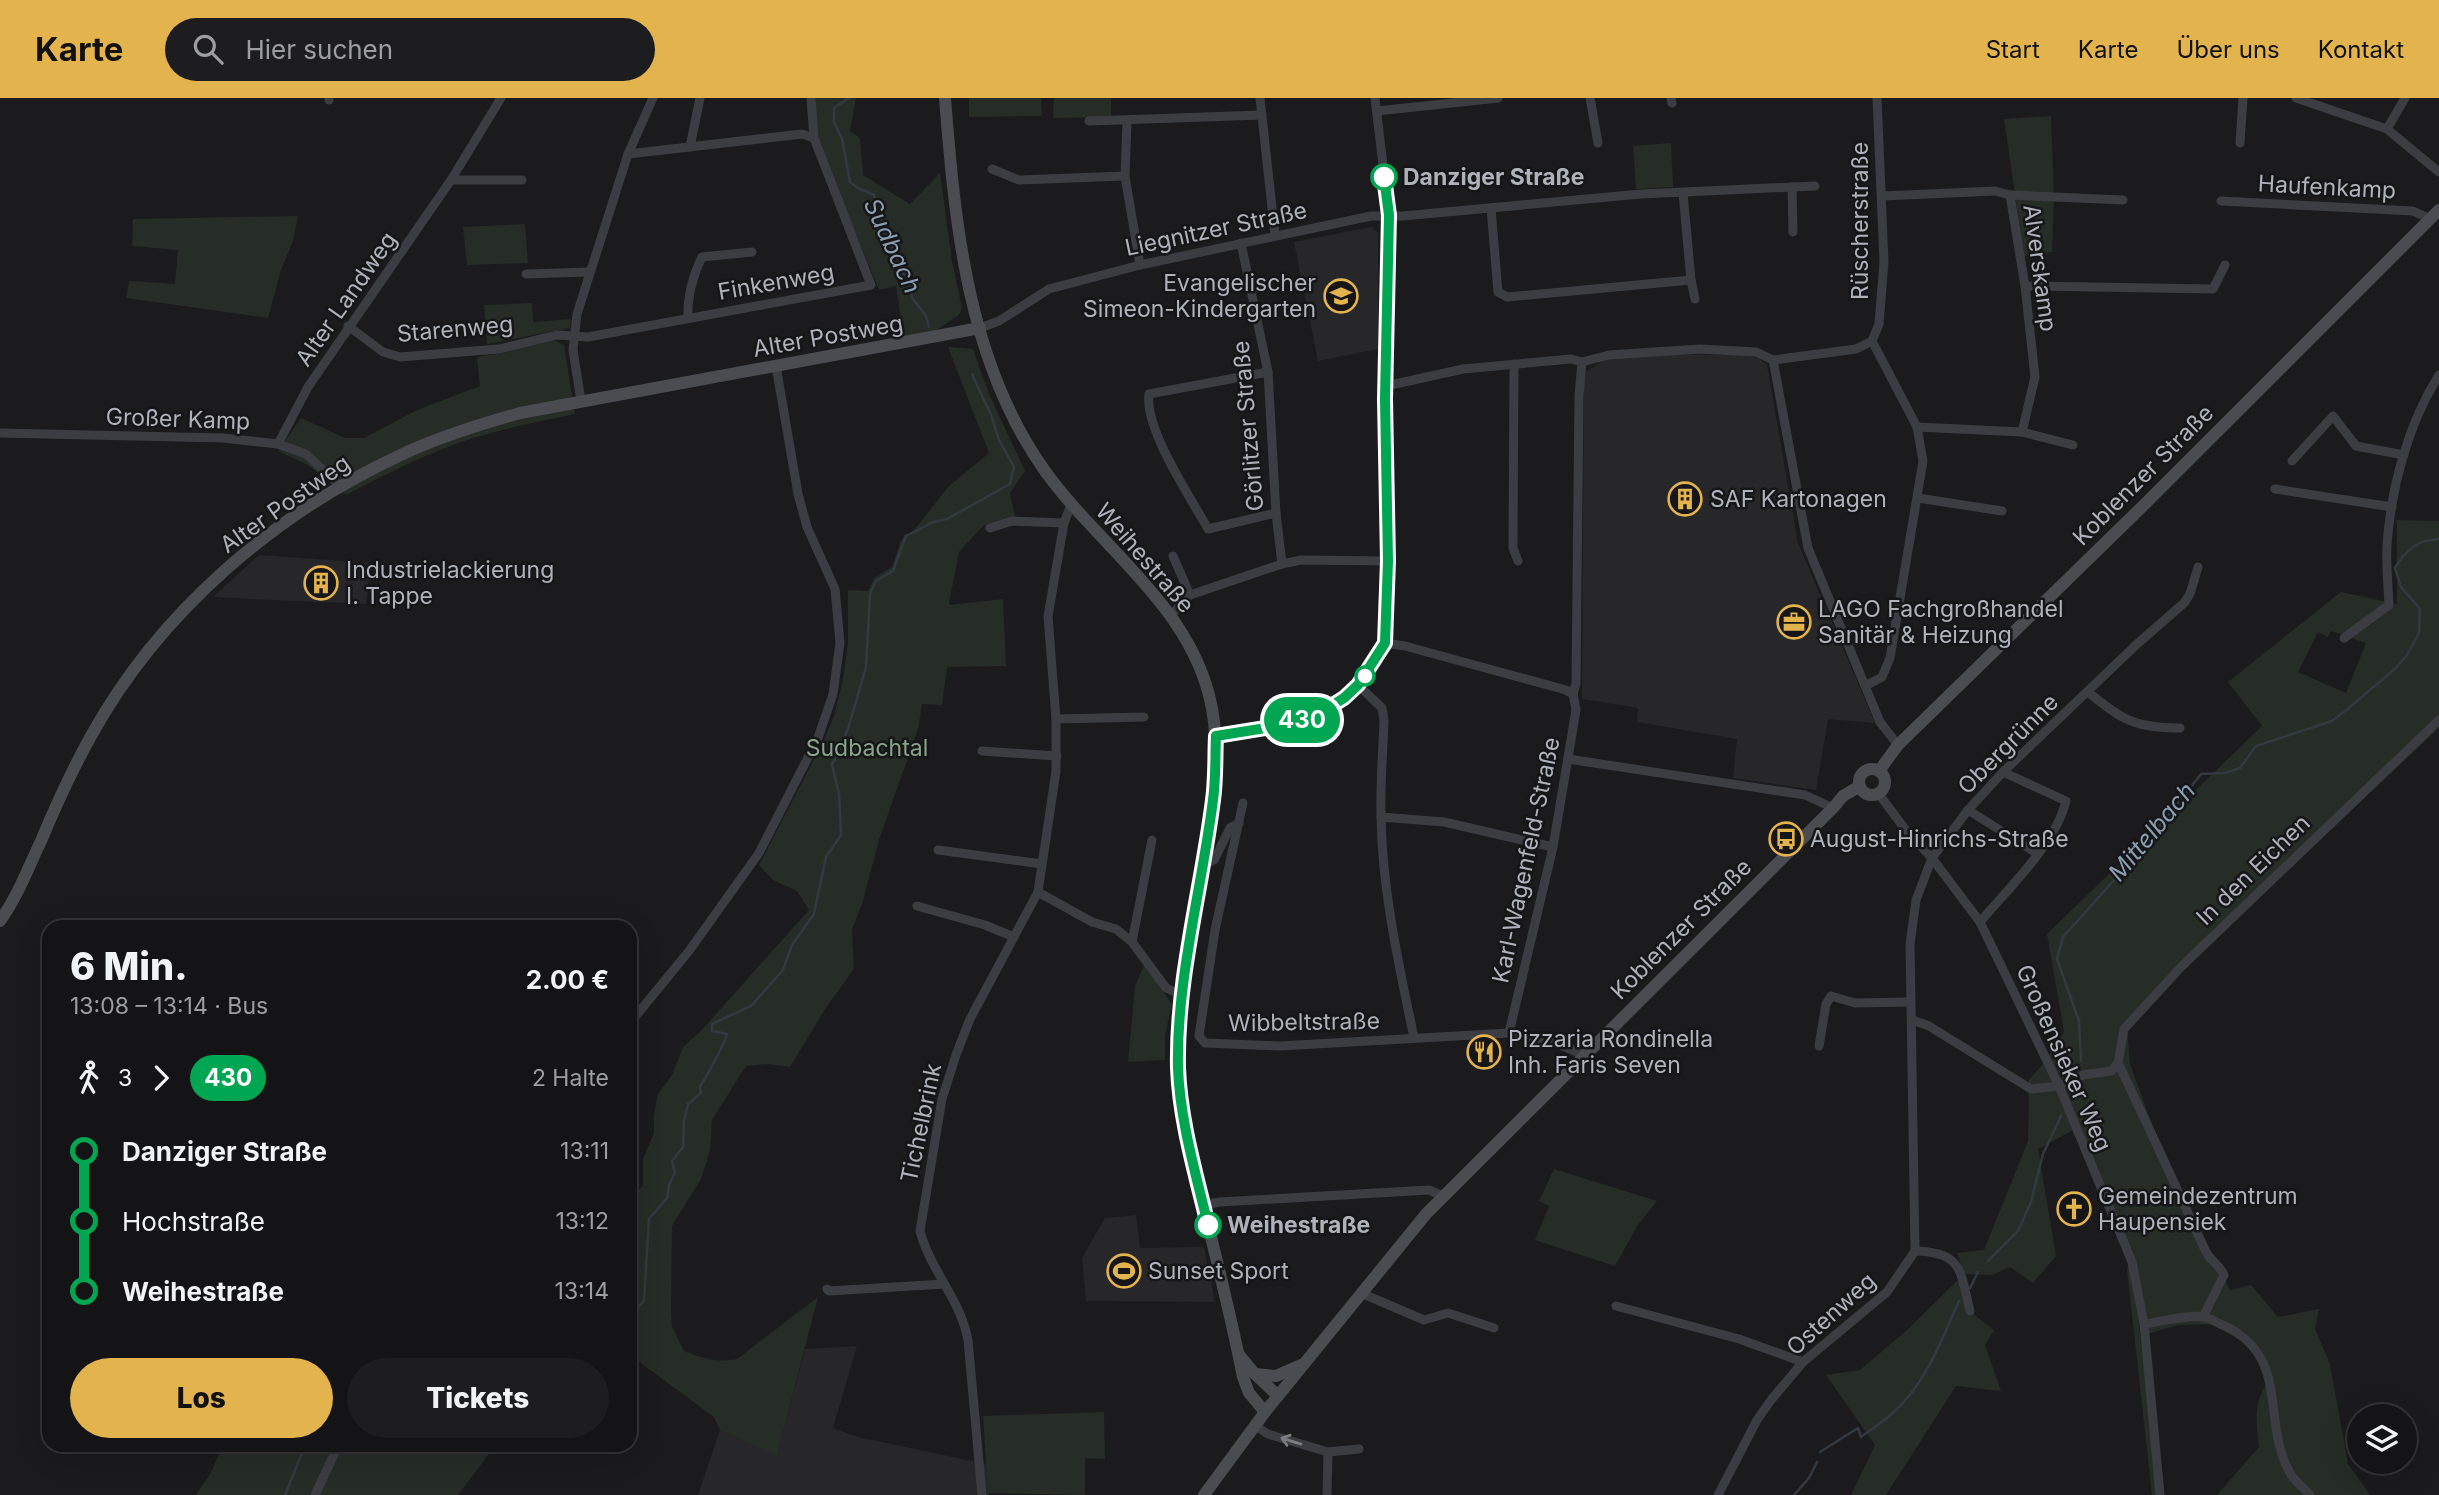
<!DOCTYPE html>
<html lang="de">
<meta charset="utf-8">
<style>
:root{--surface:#141416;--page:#1d1d1f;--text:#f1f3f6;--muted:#9d9ea1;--line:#333335;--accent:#e3b34d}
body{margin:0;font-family:Inter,sans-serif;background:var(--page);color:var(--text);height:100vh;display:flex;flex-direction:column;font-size:26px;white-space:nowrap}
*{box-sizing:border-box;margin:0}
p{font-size:23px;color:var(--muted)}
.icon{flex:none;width:38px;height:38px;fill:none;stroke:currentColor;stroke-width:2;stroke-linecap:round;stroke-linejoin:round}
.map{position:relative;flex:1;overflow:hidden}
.details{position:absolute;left:42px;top:822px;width:595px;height:532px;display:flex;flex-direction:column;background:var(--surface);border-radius:21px;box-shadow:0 7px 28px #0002,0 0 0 2px var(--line)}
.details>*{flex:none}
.badge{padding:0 14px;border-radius:23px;font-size:24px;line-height:46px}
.tools{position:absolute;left:2347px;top:1306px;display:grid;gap:14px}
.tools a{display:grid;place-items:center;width:70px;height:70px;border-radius:50%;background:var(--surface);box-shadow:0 7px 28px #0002,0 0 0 2px var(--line);font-size:35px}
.map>.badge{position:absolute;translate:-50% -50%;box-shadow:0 0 0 4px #fff}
.legs{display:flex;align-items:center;gap:10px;height:77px;padding:0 28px;font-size:23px}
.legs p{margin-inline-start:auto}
.headline{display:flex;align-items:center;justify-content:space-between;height:119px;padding:0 28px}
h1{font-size:38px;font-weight:800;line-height:52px}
.cta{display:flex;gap:14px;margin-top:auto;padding:14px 28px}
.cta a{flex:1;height:80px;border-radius:42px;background:var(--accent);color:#111;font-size:28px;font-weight:800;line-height:80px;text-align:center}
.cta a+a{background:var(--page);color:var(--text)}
ul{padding:0 28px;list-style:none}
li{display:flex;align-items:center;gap:24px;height:70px;font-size:26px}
li i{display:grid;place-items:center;width:10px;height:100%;margin:0 9px;background:currentColor}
li i::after{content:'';width:18px;height:18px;margin:-9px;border:5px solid;border-radius:50%;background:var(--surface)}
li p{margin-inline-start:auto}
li:first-child i{background:linear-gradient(#0000 50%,currentColor 0)}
li:last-child i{background:linear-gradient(currentColor 50%,#0000 0)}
header{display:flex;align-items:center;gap:42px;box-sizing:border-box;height:98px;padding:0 35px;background:var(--accent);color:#111}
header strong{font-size:33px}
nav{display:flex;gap:38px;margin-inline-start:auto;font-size:24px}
.search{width:490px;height:63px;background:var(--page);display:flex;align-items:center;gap:18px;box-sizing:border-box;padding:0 24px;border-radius:38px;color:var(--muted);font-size:26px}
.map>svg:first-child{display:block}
.built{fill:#27272a}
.green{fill:#252d26;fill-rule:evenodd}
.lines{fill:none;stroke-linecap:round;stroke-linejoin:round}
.stream{stroke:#323940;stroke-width:2.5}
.street{stroke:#3c3d42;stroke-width:9}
.secondary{stroke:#4a4c51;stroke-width:12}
.oneway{stroke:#7b7d85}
.line-1-casing{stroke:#fff;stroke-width:16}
.line-1{stroke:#00a651;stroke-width:10}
.stop-1-dot{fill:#fff;stroke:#00a651;stroke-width:3.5}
.labels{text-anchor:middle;stroke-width:5;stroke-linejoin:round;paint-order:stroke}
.stop-label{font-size:23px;font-weight:bold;fill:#afb2bb;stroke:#161618;text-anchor:start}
.street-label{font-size:23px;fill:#afb2bb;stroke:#161618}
.poi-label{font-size:23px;fill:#afb2bb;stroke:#161618;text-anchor:start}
.park-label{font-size:23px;fill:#88a48a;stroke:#161618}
.water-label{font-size:24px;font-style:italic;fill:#8a9eb2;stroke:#161618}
</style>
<header>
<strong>Karte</strong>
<div class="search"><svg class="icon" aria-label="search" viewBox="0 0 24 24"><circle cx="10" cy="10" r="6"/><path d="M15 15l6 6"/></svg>Hier suchen</div>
<nav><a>Start</a><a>Karte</a><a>Über uns</a><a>Kontakt</a></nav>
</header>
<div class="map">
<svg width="2439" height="1397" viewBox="0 0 2439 1397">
<rect width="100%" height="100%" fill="#1b1b1d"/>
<g class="built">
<path d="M1372,129L1378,135V251L1318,263L1294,144Z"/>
<path d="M1661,256L1748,257L1759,260L1767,267L1798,445L1875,625L1828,621L1816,692L1733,680L1737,641L1637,624L1638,610L1582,601L1584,281L1586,274L1604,262Z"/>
<path d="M259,457L370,465L366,506L213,499Z"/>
<path d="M1136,1117L1140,1150L1204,1149L1215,1204L1086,1203L1082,1160L1105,1120Z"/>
<path d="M857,1248L833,1330L858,1339L986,1366L989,1397H698L720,1332L777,1356L805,1251Z"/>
</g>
<g class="green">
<path d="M815,0H856L850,33L860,40L863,77L910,106L940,75L952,163L962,210L959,217L937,232L904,240L896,188L879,192L817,41Z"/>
<path d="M969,0H1041L1042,18L969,19Z"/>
<path d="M1054,0H1111V19L1053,20Z"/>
<path d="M2051,18L2054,99L2052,154L2024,158L2004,21Z"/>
<path d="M1671,45L1673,89L1636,91L1633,48Z"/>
<path d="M298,118L293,143L281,172L268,220L126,200L129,183L175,186L178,152L132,148L133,121Z"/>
<path d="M525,126L528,165L467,167L463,129Z"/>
<path d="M532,205L533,224L571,221L570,230L487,246L484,207Z"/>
<path d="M554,242L564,247L575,316C538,324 500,331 464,343C423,357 385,377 346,397L308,367L278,353L301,320L345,340H364L417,312L480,288L477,259L503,255Z"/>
<path d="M948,249L973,251L989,296L1025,373L1010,395L1015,418L983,428L959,454L949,505L950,507L1003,501L1006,568L947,569L942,607L922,606L918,631L879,742L863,803L852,832L854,871L827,908L790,969L768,966L746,968L712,1022L710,1052L701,1081L672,1128L671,1212L672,1229L684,1253C702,1260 717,1265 737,1261L818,1199L777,1357L720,1332L714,1319L642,1266L630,1253V1100L643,1088V1061L654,1035V1017L658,996L672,977L683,949L700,934L809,812L797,793L773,782L759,767L824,642L834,618L843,581L848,545V492L868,493L874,480L892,469L900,445L905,436L910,437L949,388L989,355Z"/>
<path d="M2397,422L2439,423V630L2181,873L2127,932L2130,966L2159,1046L2230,1192L2251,1187L2278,1219L2319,1211L2315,1231L2330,1266L2348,1366L2370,1397H2217L2259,1349C2256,1324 2253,1303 2269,1282L2249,1247L2211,1226L2178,1227L2147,1236L2134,1162L2079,1029L2038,1051L2056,1158L2033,1185L2010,1169L1992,1177L1964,1176L1972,1215L1994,1232L1985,1247L2001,1293L1956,1288L1886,1397H1851L1875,1347L1826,1277L1860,1272L1906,1233L1964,1176L1957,1155L1984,1152L2028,1043L2029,982L2043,966L2064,934L2047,836L2262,628L2228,584L2341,494L2397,506ZM2331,533L2366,545L2346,595L2298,574L2318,534L2328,539Z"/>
<path d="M1144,867L1172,906L1165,937V962L1128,964L1135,888Z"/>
<path d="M1554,1071L1657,1103L1637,1128L1615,1168L1535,1142L1549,1108L1539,1103Z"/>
<path d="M2132,1164L2158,1397H2152L2127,1171Z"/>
<path d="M1104,1314L1105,1361L1085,1360V1397L988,1395L983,1318Z"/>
<path d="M223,1348H366L385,1356L395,1348H495L458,1397H196L210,1376Z"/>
</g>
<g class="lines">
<g class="stream">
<path d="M849,0L834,10V24L842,41L850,84L858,90L874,97L883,127L893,145V162L909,183L912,200L926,218L929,229"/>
<path d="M2081,963L2079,923L2057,861L2063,839L2134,760L2201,676L2225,675L2240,670L2256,648L2332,623L2345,613L2396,570L2407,557L2419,535L2420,511L2401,489L2395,470C2406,452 2417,442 2439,441"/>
<path d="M2076,998L2082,985"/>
<path d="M1988,1163L2018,1133L2031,1104L2043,1056L2061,1018"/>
<path d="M1970,1190L1978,1174"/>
<path d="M630,1207L638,1209L644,1203L649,1121L667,1100L669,1087L675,1075L672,1063L683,1049L684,1023L688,1006L701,995L700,988C705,982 726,943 727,936L712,933V926L751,908L783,872L792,847L814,816L826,759L841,737L839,696L832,667L848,631L866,569L870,496L876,483L893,473L906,438L933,424L947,421L1010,386L1014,369L999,342L991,317L972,276"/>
<path d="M1820,1354L1858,1330L1861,1339C1873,1330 1886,1322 1896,1312C1927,1283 1942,1240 1959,1203"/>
<path d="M285,1397L305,1348"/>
<path d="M1794,1397L1809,1380L1817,1364"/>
</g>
<g class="street">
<path d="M1260,0L1275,137"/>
<path d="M1590,0L1598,45"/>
<path d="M1671,0L1672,5"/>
<path d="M2296,0L2387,31L2439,74"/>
<path d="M329,2V0"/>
<path d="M1377,13L1498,0"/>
<path d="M1089,23L1262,17"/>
<path d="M1127,23L1125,78L1140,167"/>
<path d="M2387,31L2405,0"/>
<path d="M2240,45L2243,0"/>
<path d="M690,49L700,0"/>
<path d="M628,56L802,36L814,40"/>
<path d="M992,71L1019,82L1125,78"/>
<path d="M451,82H522"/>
<path d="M1792,89L1793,134"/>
<path d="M1683,95L1691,182L1695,201"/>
<path d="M2010,97L2123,102"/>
<path d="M1883,98L1995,93L2010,97L2025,188L2035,279L2022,334"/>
<path d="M2221,103L2413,113L2430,121"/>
<path d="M1491,110L1498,194L1507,199L1691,182"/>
<path d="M1241,145L1268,274L1276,415L1282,466"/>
<path d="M526,176L589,174"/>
<path d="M2025,188L2213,191L2225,167"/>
<path d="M688,220C687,200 693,177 702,159L752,154"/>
<path d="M348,228L383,254L400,259L499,251L557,237L588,239L871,187L814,40L811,0"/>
<path d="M980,230L999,223L1049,191L1140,167L1371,118H1403L1641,96L1815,88"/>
<path d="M1773,262L1808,450L1880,624L1898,647"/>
<path d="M1514,266L1513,450L1518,463"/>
<path d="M1268,274L1149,296C1144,331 1191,400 1208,431L1276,415"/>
<path d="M1386,288L1463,271L1571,261L1582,264"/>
<path d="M581,303L573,252L577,216L628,56L653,0"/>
<path d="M1917,329L2022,334L2073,347"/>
<path d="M0,335L223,340L278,346L306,356L340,388"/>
<path d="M278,346L308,289L451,82L501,0"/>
<path d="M2292,363L2333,318L2356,348L2404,357"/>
<path d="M2275,391L2392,409"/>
<path d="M1918,400L2002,413"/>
<path d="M990,430L1012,423L1064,425"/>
<path d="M1173,458L1190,497"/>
<path d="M1171,517L1190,497L1282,466L1301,462L1388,463"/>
<path d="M2344,540L2389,507C2388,487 2386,466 2387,447C2391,390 2408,326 2439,277"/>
<path d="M1385,545L1405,548L1566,592L1573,596L1576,612L1553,749L1509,935"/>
<path d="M1358,587L1382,610L1384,622C1383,654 1380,686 1381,718C1382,793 1399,867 1414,940"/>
<path d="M1865,588L1882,579L1890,560L1923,363L1917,329L1872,243"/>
<path d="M2088,594C2122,622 2135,630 2180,630"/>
<path d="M1573,596L1576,585L1579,298L1582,264L1609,257L1700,251L1756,254L1773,262L1856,251L1872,243L1879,226L1884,164L1877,0"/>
<path d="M1056,621L1144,619"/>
<path d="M1216,638L1284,627L1319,615L1344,600L1358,587L1385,545L1388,463L1385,301L1389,117L1375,0"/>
<path d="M982,653L1057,658"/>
<path d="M1568,661L1805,697L1833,710"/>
<path d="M1878,695L1908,735L1932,760L1980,824L2059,988L2132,1164L2144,1226L2160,1397"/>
<path d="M1243,705L1215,832L1199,938L1205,945L1280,948L1509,935L1556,945L1584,957"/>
<path d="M1968,712L2038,756"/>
<path d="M1381,719L1444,724L1553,749"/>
<path d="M938,752L1042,766"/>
<path d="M1203,767L1214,762L1230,730L1239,725"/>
<path d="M1038,794L1092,824L1116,831L1132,844L1166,890L1182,897"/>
<path d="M917,808L985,827L1014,839"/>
<path d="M1980,824C2008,791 2056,745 2066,703L2003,674"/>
<path d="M1132,844L1152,742"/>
<path d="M1912,922L1929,928L2031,991L2059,988L2083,977L2111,973L2118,965L2124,931L2182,868L2439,622"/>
<path d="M630,925L689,853L759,755L818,640L833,596L840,545L835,491L807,429L798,396L776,268"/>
<path d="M1819,948L1826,906L1831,898L1855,905L1910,904"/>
<path d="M2118,965C2148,1027 2176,1089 2205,1152C2209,1162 2220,1167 2224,1177L2203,1219"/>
<path d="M1203,1107L1220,1104L1429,1092L1443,1098"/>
<path d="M1915,1153C1963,1154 1960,1173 1970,1213"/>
<path d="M827,1191L829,1193L944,1186"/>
<path d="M1361,1195L1424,1222L1448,1215L1494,1230"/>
<path d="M1616,1208L1739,1241L1803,1264"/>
<path d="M2144,1226C2160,1224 2188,1216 2204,1219C2210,1220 2217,1225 2223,1227C2291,1258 2261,1321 2289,1373C2293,1382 2304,1390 2310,1397"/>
<path d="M1255,1328L1268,1336L1328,1354L1359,1351"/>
<path d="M315,1397L338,1348"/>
<path d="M982,1397L968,1242C960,1200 931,1174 920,1133L942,1001L956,957L970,921L1038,794L1056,673V621L1048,518L1064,425L1071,407"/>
<path d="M1327,1397L1328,1354"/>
<path d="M1718,1397L1757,1322L1771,1302L1803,1264L1887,1194L1915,1153L1910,846L1916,802L1932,760L1968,712L2003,674L2136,547L2184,505L2190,496L2198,469"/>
</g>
<g class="secondary">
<path d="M945,0C955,128 968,265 1045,373C1099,448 1185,504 1209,597C1221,643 1215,694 1207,740C1197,807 1181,875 1178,943C1177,990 1187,1034 1197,1079C1212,1146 1230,1212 1243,1279L1249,1295L1265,1314"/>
<circle cx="1872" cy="684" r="13"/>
<path d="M1879,673L1898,647L2148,403L2439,112"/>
<path d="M0,823C18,798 28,770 41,743C56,707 72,672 91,638C160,513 276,414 405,355C442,338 481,326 520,315L980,230"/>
<path d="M1240,1258L1254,1275L1278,1298"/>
<path d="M1255,1276L1276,1278L1301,1267"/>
<path d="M1204,1397L1265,1314L1426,1116L1833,710L1843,698L1860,688"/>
</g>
</g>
<defs><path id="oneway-shaft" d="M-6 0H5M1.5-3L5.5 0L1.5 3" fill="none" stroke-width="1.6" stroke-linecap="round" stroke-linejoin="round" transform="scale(1.75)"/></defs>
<use class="oneway" href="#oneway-shaft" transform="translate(1291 1343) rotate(-163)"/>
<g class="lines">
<defs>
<path id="line-1" d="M1208,1127C1196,1076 1180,1023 1178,970C1176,882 1202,790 1213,702C1216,681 1215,659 1216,638L1284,627L1320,615L1344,600L1358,587L1385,545L1388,463L1385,301L1389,117L1384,79"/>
</defs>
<use href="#line-1" class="line-1-casing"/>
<use href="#line-1" class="line-1"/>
</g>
<defs>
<symbol id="school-ring" viewBox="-11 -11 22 22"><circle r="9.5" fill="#161618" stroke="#e3b34d" stroke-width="1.5"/><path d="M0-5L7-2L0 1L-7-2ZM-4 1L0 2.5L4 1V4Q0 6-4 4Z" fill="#e3b34d"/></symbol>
<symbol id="building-ring" viewBox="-11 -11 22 22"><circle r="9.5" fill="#161618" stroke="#e3b34d" stroke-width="1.5"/><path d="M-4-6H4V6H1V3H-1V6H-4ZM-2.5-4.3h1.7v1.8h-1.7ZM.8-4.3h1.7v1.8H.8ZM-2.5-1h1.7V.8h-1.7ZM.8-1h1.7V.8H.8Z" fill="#e3b34d"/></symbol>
<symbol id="office-ring" viewBox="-11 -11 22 22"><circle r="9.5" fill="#161618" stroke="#e3b34d" stroke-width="1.5"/><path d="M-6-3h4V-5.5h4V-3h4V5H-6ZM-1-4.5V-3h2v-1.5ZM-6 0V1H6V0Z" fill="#e3b34d"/></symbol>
<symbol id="bus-ring" viewBox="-11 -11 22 22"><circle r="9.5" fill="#161618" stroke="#e3b34d" stroke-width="1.5"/><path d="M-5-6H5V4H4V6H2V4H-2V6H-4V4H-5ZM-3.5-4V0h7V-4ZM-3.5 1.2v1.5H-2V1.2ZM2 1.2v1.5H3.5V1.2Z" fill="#e3b34d"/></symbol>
<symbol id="restaurant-ring" viewBox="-11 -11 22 22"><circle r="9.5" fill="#161618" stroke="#e3b34d" stroke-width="1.5"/><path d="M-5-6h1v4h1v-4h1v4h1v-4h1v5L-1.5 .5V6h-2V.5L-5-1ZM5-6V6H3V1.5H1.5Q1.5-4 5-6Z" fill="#e3b34d"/></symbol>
<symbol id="church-ring" viewBox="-11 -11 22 22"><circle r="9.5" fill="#161618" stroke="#e3b34d" stroke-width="1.5"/><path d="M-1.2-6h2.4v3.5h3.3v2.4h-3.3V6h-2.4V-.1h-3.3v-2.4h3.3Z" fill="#e3b34d"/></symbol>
<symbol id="stadium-ring" viewBox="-11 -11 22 22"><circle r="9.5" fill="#161618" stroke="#e3b34d" stroke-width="1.5"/><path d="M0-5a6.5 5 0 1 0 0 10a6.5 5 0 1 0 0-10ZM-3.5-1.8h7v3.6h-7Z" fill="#e3b34d"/></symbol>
</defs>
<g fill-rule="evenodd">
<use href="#school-ring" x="1322" y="179" width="38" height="38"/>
<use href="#building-ring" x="1666" y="382" width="38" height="38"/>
<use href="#building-ring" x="302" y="466" width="38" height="38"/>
<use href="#office-ring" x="1775" y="505" width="38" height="38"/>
<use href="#bus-ring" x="1767" y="722" width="38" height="38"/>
<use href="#restaurant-ring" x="1465" y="935" width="38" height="38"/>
<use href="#church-ring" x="2055" y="1092" width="38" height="38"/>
<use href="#stadium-ring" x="1105" y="1154" width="38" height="38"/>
</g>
<g class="stop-1-dot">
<circle cx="1384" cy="79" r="12"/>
<circle cx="1365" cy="578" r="9"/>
<circle cx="1208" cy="1127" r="12"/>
</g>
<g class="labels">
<g class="stop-label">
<text x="1403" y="87">Danziger Straße</text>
<text x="1227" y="1135">Weihestraße</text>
</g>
<g class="street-label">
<text transform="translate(2327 89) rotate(3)" y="8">Haufenkamp</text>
<text transform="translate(1860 123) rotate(-90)" y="8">Rüscherstraße</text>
<text transform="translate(1216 131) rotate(-12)" y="8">Liegnitzer Straße</text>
<text transform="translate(2040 170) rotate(82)" y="8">Alverskamp</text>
<text transform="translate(776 184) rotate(-10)" y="8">Finkenweg</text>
<text transform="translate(346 201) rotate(-55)" y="8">Alter Landweg</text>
<text transform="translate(455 231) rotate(-5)" y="8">Starenweg</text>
<text transform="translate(828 238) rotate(-10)" y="8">Alter Postweg</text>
<text transform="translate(178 321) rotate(2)" y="8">Großer Kamp</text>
<text transform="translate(1248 328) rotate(-95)" y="8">Görlitzer Straße</text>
<text transform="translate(2143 377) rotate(-45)" y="8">Koblenzer Straße</text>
<text transform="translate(285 406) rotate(-35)" y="8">Alter Postweg</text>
<text transform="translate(1145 460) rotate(49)" y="8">Weihestraße</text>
<text transform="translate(2008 646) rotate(-45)" y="8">Obergrünne</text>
<text transform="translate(1526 762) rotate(-78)" y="8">Karl-Wagenfeld-Straße</text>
<text transform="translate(2253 772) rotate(-44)" y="8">In den Eichen</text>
<text transform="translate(1681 831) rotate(-45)" y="8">Koblenzer Straße</text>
<text transform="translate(1304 924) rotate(-1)" y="8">Wibbeltstraße</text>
<text transform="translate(2064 960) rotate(66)" y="8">Großensieker Weg</text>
<text transform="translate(921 1025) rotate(-78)" y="8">Tichelbrink</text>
<text transform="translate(1831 1216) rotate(-42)" y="8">Ostenweg</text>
</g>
<g class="poi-label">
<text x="1316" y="193" text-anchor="end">Evangelischer<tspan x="1316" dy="26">Simeon-Kindergarten</tspan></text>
<text x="1710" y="409">SAF Kartonagen</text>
<text x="346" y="480">Industrielackierung<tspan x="346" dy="26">I. Tappe</tspan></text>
<text x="1818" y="519">LAGO Fachgroßhandel<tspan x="1818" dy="26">Sanitär &amp; Heizung</tspan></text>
<text x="1810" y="749">August-Hinrichs-Straße</text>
<text x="1508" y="949">Pizzaria Rondinella<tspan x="1508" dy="26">Inh. Faris Seven</tspan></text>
<text x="2098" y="1106">Gemeindezentrum<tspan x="2098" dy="26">Haupensiek</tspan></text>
<text x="1148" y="1181">Sunset Sport</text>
</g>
<g class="park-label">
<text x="867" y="658">Sudbachtal</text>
</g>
<g class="water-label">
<text transform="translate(892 148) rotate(65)" y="8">Sudbach</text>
<text transform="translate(2152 734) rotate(-50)" y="8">Mittelbach</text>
</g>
</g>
</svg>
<div class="tools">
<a><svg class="icon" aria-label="layers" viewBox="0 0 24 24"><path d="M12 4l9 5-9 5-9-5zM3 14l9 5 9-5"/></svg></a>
</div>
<b class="badge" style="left:1302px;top:622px;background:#00a651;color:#fff">430</b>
<section class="details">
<div class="headline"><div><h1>6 Min.</h1><p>13:08 – 13:14 · Bus</p></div><b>2.00 €</b></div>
<div class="legs"><svg class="icon" aria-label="walk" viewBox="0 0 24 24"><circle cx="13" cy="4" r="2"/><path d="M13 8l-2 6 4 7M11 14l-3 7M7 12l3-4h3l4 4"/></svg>3<svg class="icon" aria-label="forward" viewBox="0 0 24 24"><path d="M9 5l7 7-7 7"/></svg><b class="badge" style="background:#00a651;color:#fff">430</b><p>2 Halte</p></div>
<ul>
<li><i style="color:#00a651"></i><b>Danziger Straße</b><p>13:11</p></li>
<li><i style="color:#00a651"></i><span>Hochstraße</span><p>13:12</p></li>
<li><i style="color:#00a651"></i><b>Weihestraße</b><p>13:14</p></li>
</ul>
<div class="cta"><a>Los</a><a>Tickets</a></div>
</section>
</div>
